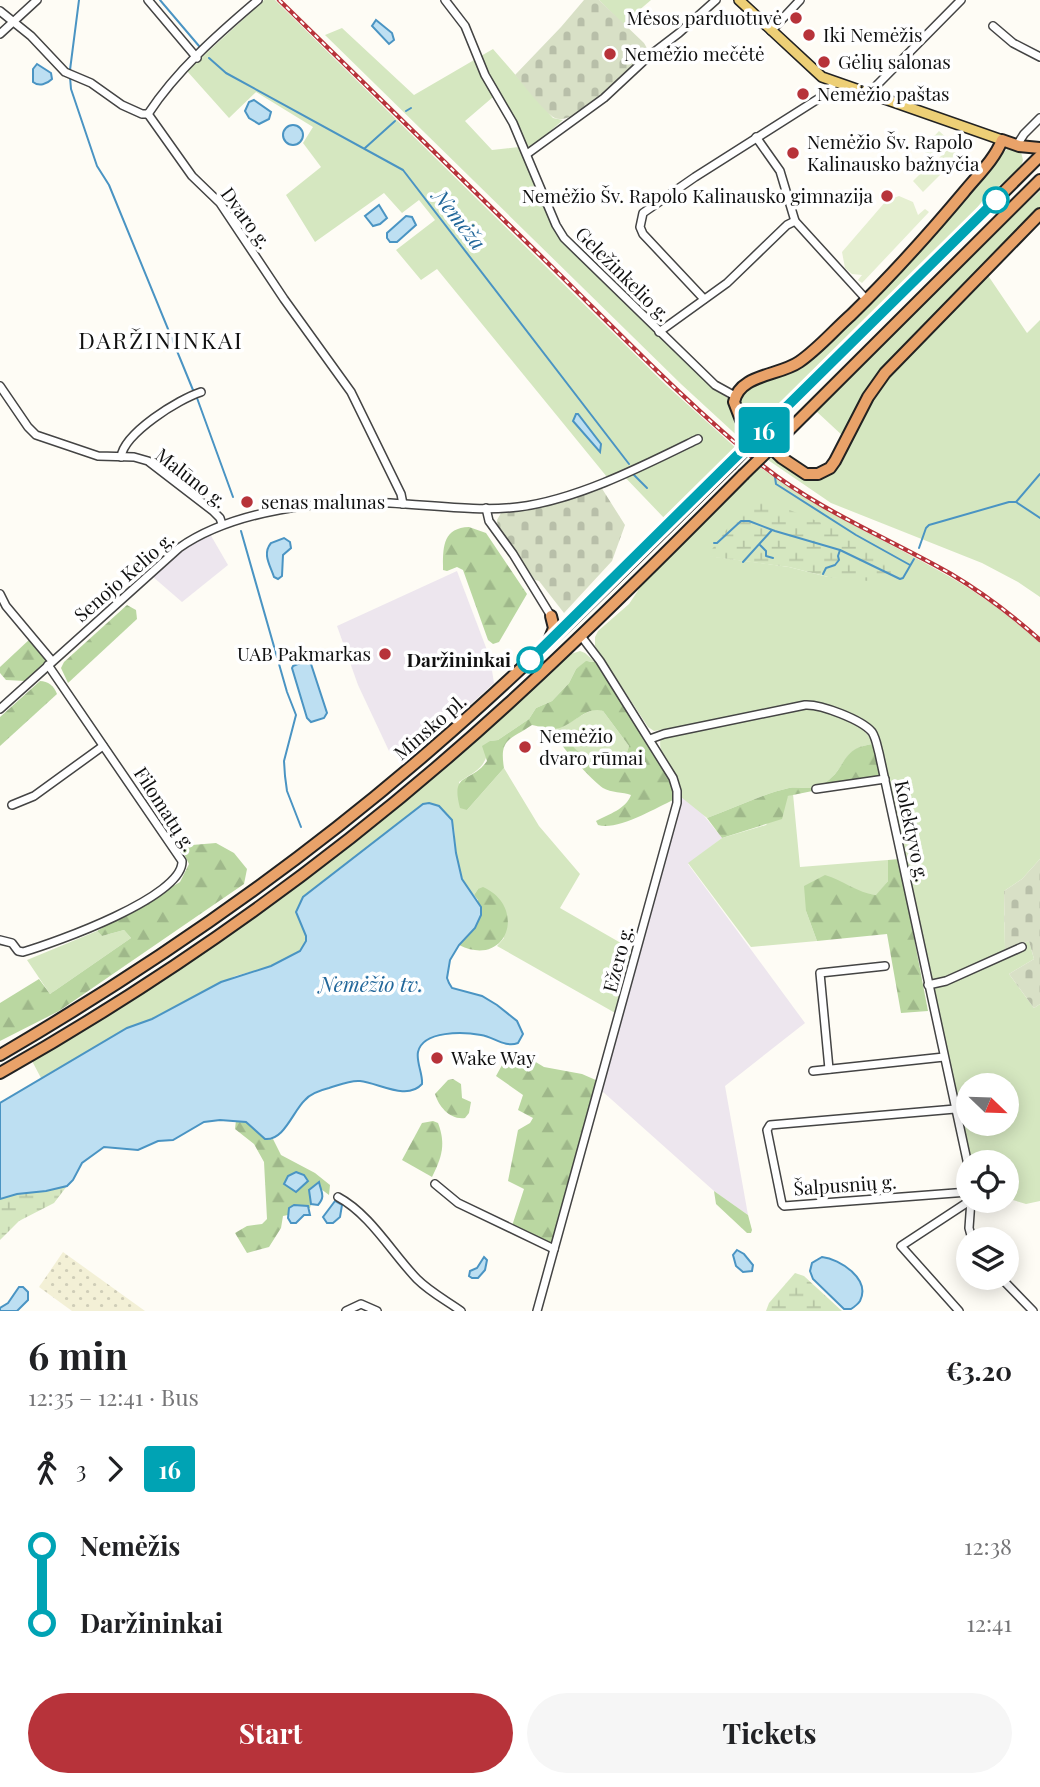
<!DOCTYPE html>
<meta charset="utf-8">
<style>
:root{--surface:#fff;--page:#f6f6f6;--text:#202124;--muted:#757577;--accent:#b7333a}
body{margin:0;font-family:"Playfair Display",serif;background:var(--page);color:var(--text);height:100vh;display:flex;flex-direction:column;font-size:26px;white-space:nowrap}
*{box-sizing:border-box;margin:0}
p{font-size:23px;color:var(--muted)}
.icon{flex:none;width:38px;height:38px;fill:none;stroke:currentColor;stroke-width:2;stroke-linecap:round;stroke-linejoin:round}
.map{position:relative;height:1311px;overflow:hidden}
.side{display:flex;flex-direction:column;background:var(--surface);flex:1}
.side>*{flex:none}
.badge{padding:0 14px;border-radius:5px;font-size:24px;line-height:46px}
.needle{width:46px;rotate:113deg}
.buttons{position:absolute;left:956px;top:1073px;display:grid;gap:14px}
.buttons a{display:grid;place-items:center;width:63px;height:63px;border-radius:50%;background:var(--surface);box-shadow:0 4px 18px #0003;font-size:35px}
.map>.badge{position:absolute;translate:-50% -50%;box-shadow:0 0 0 4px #fff}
.legs{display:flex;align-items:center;gap:10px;height:77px;padding:0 28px;font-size:23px}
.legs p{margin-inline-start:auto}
.summary{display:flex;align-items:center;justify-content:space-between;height:119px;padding:0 28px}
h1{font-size:38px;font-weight:700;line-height:52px}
.action{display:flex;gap:14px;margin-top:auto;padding:14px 28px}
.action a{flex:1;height:80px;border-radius:42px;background:var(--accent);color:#fff;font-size:28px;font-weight:700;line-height:80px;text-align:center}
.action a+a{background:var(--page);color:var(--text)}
ul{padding:0 28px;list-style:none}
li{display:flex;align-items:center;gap:24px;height:77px;font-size:26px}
li i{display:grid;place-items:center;width:10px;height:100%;margin:0 9px;background:currentColor}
li i::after{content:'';width:18px;height:18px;margin:-9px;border:5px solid;border-radius:50%;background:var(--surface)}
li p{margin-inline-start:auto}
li:first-child i{background:linear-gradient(#0000 50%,currentColor 0)}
li:last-child i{background:linear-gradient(currentColor 50%,#0000 0)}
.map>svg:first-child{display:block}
.industrial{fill:#ede6ee}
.farmland{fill:url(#farmland-dots)}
.grass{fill:#d5e7c0;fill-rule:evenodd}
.forest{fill:url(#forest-firs)}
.wetland{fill:url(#wetland-marsh)}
.cemetery{fill:url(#cemetery-stones)}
.pitch{fill:#e5efd1}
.water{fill:#bddff2;stroke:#4a94c3;stroke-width:2}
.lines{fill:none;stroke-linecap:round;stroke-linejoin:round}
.stream{stroke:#4a94c3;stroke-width:2}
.minor-casing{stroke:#444;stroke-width:10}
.major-casing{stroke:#222;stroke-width:12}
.highway-casing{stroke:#222;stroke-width:14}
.minor{stroke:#fff;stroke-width:7}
.major{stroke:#edcf76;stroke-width:9}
.highway{stroke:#e9a269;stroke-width:10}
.rail-casing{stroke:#b7333a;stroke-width:4.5}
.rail{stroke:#fff;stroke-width:2;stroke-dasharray:5;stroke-linecap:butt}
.highway-bridge-casing{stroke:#222;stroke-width:14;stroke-linecap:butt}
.highway-bridge{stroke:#e9a269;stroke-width:10}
.line-1-casing{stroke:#fff;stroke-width:16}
.line-1{stroke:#00a3b4;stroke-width:10}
.poi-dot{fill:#b7333a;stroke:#fff;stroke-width:2.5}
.stop-1-dot{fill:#fff;stroke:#00a3b4;stroke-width:3.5}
.labels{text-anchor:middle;stroke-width:7;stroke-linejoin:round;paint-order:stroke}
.poi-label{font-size:19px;fill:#111;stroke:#fff;text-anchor:start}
.street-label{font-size:19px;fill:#111;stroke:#fff}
.stop-label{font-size:19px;font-weight:bold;fill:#111;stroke:#fff;text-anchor:end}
.water-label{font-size:21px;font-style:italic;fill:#22679a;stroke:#fff}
.quarter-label{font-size:23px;letter-spacing:2px;fill:#111;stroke:#fff}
</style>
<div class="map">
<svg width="1040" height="1311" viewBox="0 0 1040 1311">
<defs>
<pattern id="farmland-dots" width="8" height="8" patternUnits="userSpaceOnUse" patternTransform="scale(1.75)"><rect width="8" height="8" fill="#f3f0d6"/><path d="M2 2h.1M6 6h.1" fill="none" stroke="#cfcdb7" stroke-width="1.8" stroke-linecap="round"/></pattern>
<pattern id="forest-firs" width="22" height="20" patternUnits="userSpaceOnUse" patternTransform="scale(1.75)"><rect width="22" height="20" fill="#bad7a1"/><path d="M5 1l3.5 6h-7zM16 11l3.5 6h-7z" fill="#9fb88a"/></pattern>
<pattern id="wetland-marsh" width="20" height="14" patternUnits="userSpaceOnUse" patternTransform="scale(1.75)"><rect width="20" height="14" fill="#d5e7c0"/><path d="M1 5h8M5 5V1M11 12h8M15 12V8" fill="none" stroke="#b6c5a4"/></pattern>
<pattern id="cemetery-stones" width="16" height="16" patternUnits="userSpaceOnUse" patternTransform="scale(1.75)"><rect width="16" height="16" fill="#d8e0c6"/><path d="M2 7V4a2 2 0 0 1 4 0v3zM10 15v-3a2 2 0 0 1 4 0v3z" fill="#b8bfa9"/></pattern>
</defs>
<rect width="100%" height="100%" fill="#fefcf5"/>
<g class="industrial">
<path d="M210,534L228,565L182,602L152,576L190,545Z"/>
<path d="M457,571L490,658L494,683L461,713L393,753L389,751L358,685L337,626Z"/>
<path d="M681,797L697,807L722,838L688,864L805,1023L725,1086L748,1215L714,1191L602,1091Z"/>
</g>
<path class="farmland" d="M63,1252L145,1311H72L39,1287Z"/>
<g class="grass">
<path d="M264,0H275L666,385L737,449L666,520L620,472L607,477L437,269L421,280L396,250L435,220L419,200L402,213L384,193L315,242L286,195L321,167L303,143L313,127L256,92L229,118L187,71Z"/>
<path d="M599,0H651L623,24Z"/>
<path d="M342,28L414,95L493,49L553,118L563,120L530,149L493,97L465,121L492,150L519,147L570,248L711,385L729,399L731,408L751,435L744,442L681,384L325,35Z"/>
<path d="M1008,148L1021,152L1023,160L1021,167L983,200L969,219L756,431L745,421L738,398L746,387L792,369Z"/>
<path d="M1040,191V209L888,364L844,437L816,411L1006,222Z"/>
<path d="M987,274L1027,333L1040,320V597L1018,582L982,563L831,503L768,460L773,454L792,470L826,474L885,380Z"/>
<path d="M760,467C819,512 886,540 950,577C982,595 1012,618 1040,643V859L1022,879L1004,891L1005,950L1029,941L1034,959L1009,974L1034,1008L1040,1004V1201L1026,1204L1006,1198V1162H970L878,738L824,704L802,703L654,731L648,727L595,646V637L598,631L629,604L643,583ZM708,556L889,578L828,577L789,567ZM968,1085H1006V1124H968Z"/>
<path d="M580,651L585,653L595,662L589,661L576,669L569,683L552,701L536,708L529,719L498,740L490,741C486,767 481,768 459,782L467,810L504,768L539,826L580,874L560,908L633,950L617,1014L497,946L504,938L478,889L474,895C456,877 456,850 454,827L429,803L423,804L303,897L296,912L306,936V941L300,951L271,966L235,976L152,1019L127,1028L41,1078L32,1061C69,1038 108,1015 145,991C297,893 439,779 571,654Z"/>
<path d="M806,708C827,711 865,721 873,744C838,749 848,771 821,785C810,791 800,786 789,788C762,794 734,808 707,818L681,797C679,773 653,753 662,736Z"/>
<path d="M598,709L603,711L629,746L627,752C617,753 590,761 582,756C573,750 574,741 560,742L552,730C569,726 581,712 598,709Z"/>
<path d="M793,794L800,867L888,860V881L877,895L864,894L806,911L817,941L751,947L688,863L722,838L766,825L788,796Z"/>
<path d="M124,930L131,938L50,994L27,960L97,931L102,936Z"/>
</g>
<g class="forest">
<path d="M469,527L486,533L527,594L499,642L493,644L488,640L463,570L457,567L447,571L443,570C443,548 442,528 469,527Z"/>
<path d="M127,605L136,610L137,619L68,683L61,668L64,662Z"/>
<path d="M31,638L46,659L45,663L25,681L6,680L0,673V667Z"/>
<path d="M586,661L595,662L673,782V800C656,808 617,831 598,825L596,821C609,814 626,809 631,795C623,792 611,793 603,788C595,783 565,751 560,742L568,741L582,756L590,758L627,752L629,746L603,711C586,705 572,727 555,729C546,731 540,726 532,725C510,740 499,738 504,768L467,810L460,808C450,771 471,784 487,761L482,746L490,741L498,740L529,719L536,708L552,701L569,683L576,669Z"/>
<path d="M40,681C48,681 54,686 57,694L0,746V717Z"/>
<path d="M873,744L881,777L788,796L782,819L722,838L707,818C734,808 762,794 789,788C800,786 810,791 821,785C848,771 838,748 873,744Z"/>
<path d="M216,843L234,853L247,869L244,884L59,1011L0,1041V1003L39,979L50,994L131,938L124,930L102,936L97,931L180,882L189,864L180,846Z"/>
<path d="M899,859L928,1011L901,1013L887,934L817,941L806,911L804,886L825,875C843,880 857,893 876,895L888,881V860Z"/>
<path d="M483,887C528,907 507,969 459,945L475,928L478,900L474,895L478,889Z"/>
<path d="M519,1052L544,1067L582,1074L598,1081L553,1245L512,1226L524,1189L508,1181L518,1130L530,1123L533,1118L518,1110L523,1095L496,1076L507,1056Z"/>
<path d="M453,1079L461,1084L462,1098L471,1102L469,1113L465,1118C450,1120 439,1107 435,1094L448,1080Z"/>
<path d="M236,1120L251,1124L268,1140L273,1139L281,1155L315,1173L330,1185L329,1195L321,1189L319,1182L309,1193L312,1199L310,1208L294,1205L289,1208L288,1215L283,1216L281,1228L269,1247L247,1253L235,1233L247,1226L262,1224L267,1219L264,1162L254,1144L235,1129Z"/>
<path d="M433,1121L438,1123C446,1144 442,1157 432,1177L402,1160L422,1123Z"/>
<path d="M714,1191L748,1215L752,1230L751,1233H747L716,1204Z"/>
</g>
<g class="wetland">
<path d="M760,498L849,534L891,566L892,571L889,578L879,582L828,577L789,567L707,556L741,510Z"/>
<path d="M67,1186L54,1203L19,1221L0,1240V1199C21,1190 45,1192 67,1186Z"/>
<path d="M795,1273L804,1276L842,1311H766L769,1303Z"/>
</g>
<g class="cemetery">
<path d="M584,0H599L644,43L648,50C633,65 576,128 555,118C546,114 523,84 515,75L561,27Z"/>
<path d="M601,487L625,525L612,561L564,613L539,581L535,580L498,528L497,520L501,513L562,502Z"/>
<path d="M1040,859V1004L1034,1008L1009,974L1034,959L1029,941L1005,950L1004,891L1022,879Z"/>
</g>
<g class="pitch">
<path d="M939,131L949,140L931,158L922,149Z"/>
<path d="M951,146L960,154L946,168L937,160Z"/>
<path d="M934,160L944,171L923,192L913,181Z"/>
<path d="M899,196L913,202L918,215L925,209L929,212L862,283L858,280L862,275L852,274L845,268L842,252L886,201Z"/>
</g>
<g class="water">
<path d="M376,20L392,33L394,40L389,44L372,26Z"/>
<path d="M37,64L51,73L52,79C47,84 39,87 33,82V69Z"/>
<path d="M254,100L271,112L269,119L259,124L249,118L245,111L249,102Z"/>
<circle cx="293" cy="135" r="10"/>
<path d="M379,205L387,218L380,224L373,226L365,216Z"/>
<path d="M406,216L412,217L416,225L397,242H390L387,238V233Z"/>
<path d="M576,414H578L601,444L600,452L573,421Z"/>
<path d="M284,538L290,542L291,548L283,555L282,576L278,579L274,577C270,565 262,554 271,543Z"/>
<path d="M305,661L311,664L327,713L324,718L311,722L307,718L292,668L293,666Z"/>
<path d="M429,803L439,806L452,820L456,853L462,879L481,907V915L475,928L459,945L450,960L447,978L449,983L452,988L482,996L497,1005L517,1021L523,1034L518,1043C505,1048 494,1037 481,1035C464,1032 423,1030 418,1052C416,1062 423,1074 422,1084C407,1101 379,1083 360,1081C350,1080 339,1085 329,1088C321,1090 310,1094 305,1100C293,1111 284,1141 265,1139L246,1122L220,1120L204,1122L173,1140L158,1141L138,1150L104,1147L82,1163L73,1180L67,1186L46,1191L17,1194L0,1199V1103L127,1028L152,1019L221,982L271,966L300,951L306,941V936L296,912L303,897L423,804Z"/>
<path d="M296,1172L304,1175L308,1181L296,1192L284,1184L288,1176Z"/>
<path d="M319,1182C321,1192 326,1196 318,1205L311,1204L309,1190Z"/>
<path d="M335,1201L342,1205L340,1217L333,1223H327L323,1217Z"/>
<path d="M294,1205L308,1206L310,1215H304L296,1223H291L288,1218L289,1208Z"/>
<path d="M737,1250L744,1254L753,1265L752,1271L743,1272L736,1266L733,1255Z"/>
<path d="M484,1257L487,1260L485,1270L478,1278H472L469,1276L470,1271L477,1268Z"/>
<path d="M822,1257C840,1259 871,1279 860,1301C858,1304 854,1307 851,1309H844L813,1279L810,1271L812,1263Z"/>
<path d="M19,1287H23L28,1292V1300L17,1311H0V1308L8,1303Z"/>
</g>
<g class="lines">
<g class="stream">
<path d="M160,0L199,46"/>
<path d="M209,58L226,73L403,170L629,464"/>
<path d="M70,70L79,0"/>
<path d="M70,77L71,89L97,166L109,185L193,390"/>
<path d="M406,111L411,108"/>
<path d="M365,148L395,121"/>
<path d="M197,398L233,497"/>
<path d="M633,474L647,488"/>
<path d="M775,477L776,484L856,535L910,565"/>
<path d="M1016,502L1040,474"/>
<path d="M241,531L287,692L296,715L284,761L285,776L287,791L301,827"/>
<path d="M714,543H717L741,521H749L775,531L840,550L900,579L903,578L914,559"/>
<path d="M760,545L766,551V556L773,558"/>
<path d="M919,548L926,528L929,525L1009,502H1016L1040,518"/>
<path d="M743,562L772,530"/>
<path d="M823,574L826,568L835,565L839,560L838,556L840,550"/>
</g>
<defs>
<g id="minor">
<path d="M148,0L197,58"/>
<path d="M445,0L465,26L485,75L513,123L556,225L564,238L715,385L735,396"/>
<path d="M0,11L31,36L65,72L91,83L122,105L142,114H148"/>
<path d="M993,26L1013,43L1040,57"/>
<path d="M771,31L800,0"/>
<path d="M0,34L37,0"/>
<path d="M872,95L877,85L961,0"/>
<path d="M148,114L192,176L220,203L284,299L351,392L401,494L403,504"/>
<path d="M148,114C176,71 219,33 258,0"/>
<path d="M756,137L780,171L795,221L866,299"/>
<path d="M1017,145L1024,134L1040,118"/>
<path d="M527,154L604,98L649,56L679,33L716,0"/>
<path d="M704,299L643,234L640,227L643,213L695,177L829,92L834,82"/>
<path d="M659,332L727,283L787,225L795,221"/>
<path d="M0,386L28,427L36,435L98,456L134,457L148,461L213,511L220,518L222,524"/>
<path d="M121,457C124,433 179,399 201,392"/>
<path d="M486,508L489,521L513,554L551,616"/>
<path d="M0,594L6,606L52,661"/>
<path d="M0,709L179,548C233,510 324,499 390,503C432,505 477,512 518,507C577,500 645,465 698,439"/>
<path d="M650,739L664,734L805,705C821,704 862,720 872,732C876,738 877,746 879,753L968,1165"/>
<path d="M816,789L885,779"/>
<path d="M12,805L34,796L103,746"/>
<path d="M0,940L12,943L18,951L23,952C54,943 184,897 182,861L48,665"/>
<path d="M928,985L946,981L1022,947"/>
<path d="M829,1069L820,973L885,966"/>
<path d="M813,1071L944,1057"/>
<path d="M955,1109L770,1125L767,1130L782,1204L784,1206L968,1192"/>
<path d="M435,1184L458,1203L554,1249"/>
<path d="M338,1197C370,1214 392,1253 417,1279C430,1292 447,1301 461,1311"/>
<path d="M971,1200L969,1228L972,1239"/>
<path d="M1001,1278L1033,1311"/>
<path d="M346,1311L361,1304L377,1311"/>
<path d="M537,1311L677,803V791L673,778L600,661L581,636"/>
<path d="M959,1311L901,1246L971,1200"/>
</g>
<path id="major" d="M739,0L822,77L1002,140"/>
<g id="highway">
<path d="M1040,148L1019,146L1002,140C995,159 977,176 964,192C928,235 891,276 851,315C834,330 818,349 799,362C779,376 739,374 734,402L741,420L782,458L806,474H818L830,468L835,461L868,397L885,373L1040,214"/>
<path d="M773,421L1040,156"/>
<path d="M786,433L1040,180"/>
<path d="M550,638L554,628L551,616"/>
<path d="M0,1055C154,965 301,863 435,746C538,657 633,560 730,465"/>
<path d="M0,1073C182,970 354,845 508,704C589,630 666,553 743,475"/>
</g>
</defs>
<use href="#minor" class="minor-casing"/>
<use href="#major" class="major-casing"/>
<use href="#highway" class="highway-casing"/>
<use href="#minor" class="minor"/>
<use href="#major" class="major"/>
<use href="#highway" class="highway"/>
<defs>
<path id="rail" d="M279,0C371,90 463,180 555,270C623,337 689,406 763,466C820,511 888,538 951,574C983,593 1012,615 1040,640"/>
</defs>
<use href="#rail" class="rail-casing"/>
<use href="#rail" class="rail"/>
<defs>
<g id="highway-bridge">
<path d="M730,465L773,421"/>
<path d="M743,475L786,433"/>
</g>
</defs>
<use href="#highway-bridge" class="highway-bridge-casing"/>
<use href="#highway-bridge" class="highway-bridge"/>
</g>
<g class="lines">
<defs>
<path id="line-1" d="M530,660L996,200"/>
</defs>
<use href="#line-1" class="line-1-casing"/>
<use href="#line-1" class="line-1"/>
</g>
<g class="poi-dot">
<circle cx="796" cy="18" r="7"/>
<circle cx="809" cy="35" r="7"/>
<circle cx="610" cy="54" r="7"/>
<circle cx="824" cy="62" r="7"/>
<circle cx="803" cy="94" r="7"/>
<circle cx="793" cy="153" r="7"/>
<circle cx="887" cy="196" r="7"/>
<circle cx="247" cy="502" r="7"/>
<circle cx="385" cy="654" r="7"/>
<circle cx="525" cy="747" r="7"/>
<circle cx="437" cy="1058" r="7"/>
</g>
<g class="stop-1-dot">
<circle cx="996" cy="200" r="12"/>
<circle cx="530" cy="660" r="12"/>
</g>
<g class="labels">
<g class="poi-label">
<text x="782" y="25" text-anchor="end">Mėsos parduotuvė</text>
<text x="823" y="42">Iki Nemėžis</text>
<text x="624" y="61">Nemėžio mečėtė</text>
<text x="838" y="69">Gėlių salonas</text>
<text x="817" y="101">Nemėžio paštas</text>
<text x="807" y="149">Nemėžio Šv. Rapolo<tspan x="807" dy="22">Kalinausko bažnyčia</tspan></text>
<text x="873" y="203" text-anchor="end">Nemėžio Šv. Rapolo Kalinausko gimnazija</text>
<text x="261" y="509">senas malunas</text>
<text x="371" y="661" text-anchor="end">UAB Pakmarkas</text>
<text x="539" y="743">Nemėžio<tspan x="539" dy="22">dvaro rūmai</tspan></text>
<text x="451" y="1065">Wake Way</text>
</g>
<g class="street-label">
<text transform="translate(246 218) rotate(54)" y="7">Dvaro g.</text>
<text transform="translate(623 274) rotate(45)" y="7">Geležinkelio g.</text>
<text transform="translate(191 478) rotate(38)" y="7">Malūno g.</text>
<text transform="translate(124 577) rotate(-41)" y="7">Senojo Kelio g.</text>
<text transform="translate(430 727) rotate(-41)" y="7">Minsko pl.</text>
<text transform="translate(165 809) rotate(57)" y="7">Filomatų g.</text>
<text transform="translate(912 831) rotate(78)" y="7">Kolektyvo g.</text>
<text transform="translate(618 959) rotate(-75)" y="7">Ežero g.</text>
<text transform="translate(845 1185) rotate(-4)" y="7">Šalpusnių g.</text>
</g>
<g class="stop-label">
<text x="511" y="667">Daržininkai</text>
</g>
<g class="water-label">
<text transform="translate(459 220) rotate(52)" y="7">Nemėža</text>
<text x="371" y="992">Nemėžio tv.</text>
</g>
<g class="quarter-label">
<text x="161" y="349">DARŽININKAI</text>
</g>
</g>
</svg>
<div class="buttons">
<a><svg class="needle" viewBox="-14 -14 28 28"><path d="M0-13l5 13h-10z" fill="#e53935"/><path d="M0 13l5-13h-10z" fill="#757577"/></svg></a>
<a><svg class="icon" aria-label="locate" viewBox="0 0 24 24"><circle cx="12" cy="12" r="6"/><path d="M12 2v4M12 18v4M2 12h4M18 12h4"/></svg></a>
<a><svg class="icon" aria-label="layers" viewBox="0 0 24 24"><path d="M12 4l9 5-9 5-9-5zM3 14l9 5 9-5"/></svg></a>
</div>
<b class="badge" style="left:764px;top:430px;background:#00a3b4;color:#fff">16</b>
</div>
<section class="side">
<div class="summary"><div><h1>6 min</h1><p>12:35 – 12:41 · Bus</p></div><b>€3.20</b></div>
<div class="legs"><svg class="icon" aria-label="walk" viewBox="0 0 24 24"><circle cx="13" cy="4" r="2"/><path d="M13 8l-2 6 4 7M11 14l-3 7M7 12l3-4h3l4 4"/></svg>3<svg class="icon" aria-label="forward" viewBox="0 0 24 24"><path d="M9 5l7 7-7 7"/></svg><b class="badge" style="background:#00a3b4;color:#fff">16</b></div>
<ul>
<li><i style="color:#00a3b4"></i><b>Nemėžis</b><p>12:38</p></li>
<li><i style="color:#00a3b4"></i><b>Daržininkai</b><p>12:41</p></li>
</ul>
<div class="action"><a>Start</a><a>Tickets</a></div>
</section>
